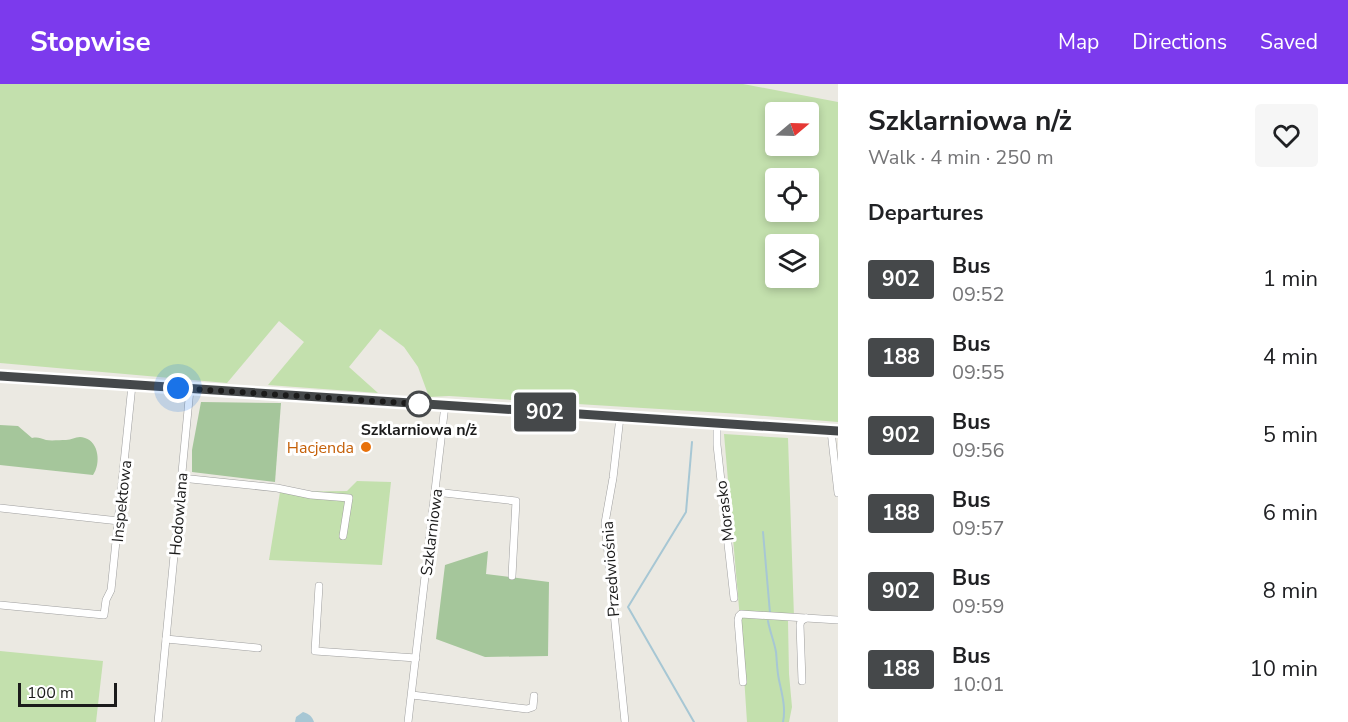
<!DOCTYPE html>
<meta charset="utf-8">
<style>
:root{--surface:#fff;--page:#f6f6f6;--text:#202124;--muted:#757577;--accent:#7c3aed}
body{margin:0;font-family:"Nunito Sans",sans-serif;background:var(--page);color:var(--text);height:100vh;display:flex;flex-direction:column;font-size:22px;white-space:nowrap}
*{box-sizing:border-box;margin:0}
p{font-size:20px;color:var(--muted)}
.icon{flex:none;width:33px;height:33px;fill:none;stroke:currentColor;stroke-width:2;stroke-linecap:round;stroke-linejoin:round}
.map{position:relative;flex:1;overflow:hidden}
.drawer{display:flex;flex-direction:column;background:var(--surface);width:510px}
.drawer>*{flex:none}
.badge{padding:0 12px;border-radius:4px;font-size:21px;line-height:39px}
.needle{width:39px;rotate:71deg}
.buttons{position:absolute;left:765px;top:18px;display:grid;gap:12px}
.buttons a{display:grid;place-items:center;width:54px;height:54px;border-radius:6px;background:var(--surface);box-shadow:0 3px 9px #0003;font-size:30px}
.scale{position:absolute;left:18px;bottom:15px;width:99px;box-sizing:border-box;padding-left:6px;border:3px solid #1b1b1b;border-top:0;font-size:16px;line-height:21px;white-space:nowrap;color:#1b1b1b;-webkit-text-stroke:4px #fff;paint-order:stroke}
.you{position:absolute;width:30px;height:30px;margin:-15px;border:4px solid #fff;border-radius:50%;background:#1a73e8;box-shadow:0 0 0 9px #1a73e833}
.map>.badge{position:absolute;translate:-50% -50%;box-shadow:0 0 0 3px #fff}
h2{padding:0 30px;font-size:22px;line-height:54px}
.round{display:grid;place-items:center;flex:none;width:63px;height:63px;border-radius:6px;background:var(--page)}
.headline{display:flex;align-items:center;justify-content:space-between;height:102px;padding:0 30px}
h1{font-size:28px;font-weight:700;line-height:45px}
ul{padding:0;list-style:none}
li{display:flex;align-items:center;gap:18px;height:78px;padding:0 30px}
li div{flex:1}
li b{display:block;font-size:22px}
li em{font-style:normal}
li .badge{min-width:66px;font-weight:700;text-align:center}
header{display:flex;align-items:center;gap:36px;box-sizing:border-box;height:84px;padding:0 30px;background:var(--accent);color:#fff}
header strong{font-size:28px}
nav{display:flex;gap:33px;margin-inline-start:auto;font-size:21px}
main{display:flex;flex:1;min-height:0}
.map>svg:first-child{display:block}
.grass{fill:#c3e0ad;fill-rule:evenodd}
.forest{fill:#a5c69b}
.water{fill:#a7c7d4}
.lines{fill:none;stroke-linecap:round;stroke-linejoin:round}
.stream{stroke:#a7c7d4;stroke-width:2}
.minor-casing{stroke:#9f9f9f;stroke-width:8}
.minor{stroke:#fff;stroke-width:7}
.line-casing{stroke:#fff;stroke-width:14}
.line{stroke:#45484a;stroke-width:9}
.walk{stroke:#1b1b1b;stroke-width:6;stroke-dasharray:0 10.8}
.stop-dot{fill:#fff;stroke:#45484a;stroke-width:3}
.food-dot{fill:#e8710a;stroke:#fff;stroke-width:2}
.labels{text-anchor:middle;stroke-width:6;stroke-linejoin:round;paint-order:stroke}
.stop-label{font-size:16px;font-weight:bold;fill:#1b1b1b;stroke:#fff}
.food-label{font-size:16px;fill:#c56008;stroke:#fff;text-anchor:end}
.street-label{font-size:16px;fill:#1b1b1b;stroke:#fff}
</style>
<header>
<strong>Stopwise</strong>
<nav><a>Map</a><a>Directions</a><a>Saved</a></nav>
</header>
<main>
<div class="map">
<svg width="838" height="638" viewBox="0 0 838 638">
<rect width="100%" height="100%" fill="#ebe9e2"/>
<g class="grass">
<path d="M0,0H743L838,18V338L741,330L449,312L429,313L418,283L404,263L380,245L349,283L378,309L268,301L304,258L279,237L227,299L0,279ZM808,28V62H776V28ZM808,94V128H776V94ZM808,160V194H776V160Z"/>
<path d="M724,350L788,354L794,533L788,537L789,590L792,623L789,638H747L741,547Z"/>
<path d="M357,397L391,398L382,481L269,476L280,408L347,407Z"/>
<path d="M0,567L103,577L96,638H0Z"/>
</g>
<g class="forest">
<path d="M201,318L281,319L275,398L192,388V366Z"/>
<path d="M0,341L18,342L32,354C38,353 40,354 46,356C51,357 60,356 66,356C73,356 77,351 85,354C99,358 101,380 93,391L0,381Z"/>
<path d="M488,467L486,490L549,498L548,572L485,573L436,555L445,481Z"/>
</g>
<path class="water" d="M303,628C309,630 312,632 314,638H295L296,633Z"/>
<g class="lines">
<g class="stream">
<path d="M692,358L686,428L628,523L694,638"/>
<path d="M763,448L770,529"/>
<path d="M768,537C770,548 774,557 776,568C777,578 777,587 779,596C782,610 786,624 783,638"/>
</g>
<defs>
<g id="minor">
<path d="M0,292L838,347"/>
<path d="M620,333L613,394L605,439L625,638"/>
<path d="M717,339V361L734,514"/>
<path d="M831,347L838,409"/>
<path d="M181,394L277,404L311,411L349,414L343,452"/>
<path d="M435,408L516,417L512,492"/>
<path d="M0,424L119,437"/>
<path d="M319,502L315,567L416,574"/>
<path d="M0,521L104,531L106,516L111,506L132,301"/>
<path d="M166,555L258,564"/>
<path d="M802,597L800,541L801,537L806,534"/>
<path d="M743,598L738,536L739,532L741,530L838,536"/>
<path d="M412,611L527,625L533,623L534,612"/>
<path d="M158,638L190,305"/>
<path d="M408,638L445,321"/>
</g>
</defs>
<use href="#minor" class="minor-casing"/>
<use href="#minor" class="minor"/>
</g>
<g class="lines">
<defs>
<path id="line" d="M0,292L838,347"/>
</defs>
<use href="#line" class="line-casing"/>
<use href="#line" class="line"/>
<path class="walk" d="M178,304L419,320"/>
</g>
<circle class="stop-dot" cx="419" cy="320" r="12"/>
<circle class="food-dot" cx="366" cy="363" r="6"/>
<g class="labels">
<g class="stop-label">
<text x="419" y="351">Szklarniowa n/ż</text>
</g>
<g class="food-label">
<text x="354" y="369">Hacjenda</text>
</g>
<g class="street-label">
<text transform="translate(121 417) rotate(-84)" y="6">Inspektowa</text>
<text transform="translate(724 427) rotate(-97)" y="6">Morasko</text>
<text transform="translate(178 430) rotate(-85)" y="6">Hodowlana</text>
<text transform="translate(431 448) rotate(-83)" y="6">Szklarniowa</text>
<text transform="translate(610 485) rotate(-94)" y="6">Przedwiośnia</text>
</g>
</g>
</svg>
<div class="buttons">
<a><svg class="needle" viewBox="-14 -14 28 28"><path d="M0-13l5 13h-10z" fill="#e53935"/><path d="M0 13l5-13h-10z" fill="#757577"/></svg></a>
<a><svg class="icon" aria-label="locate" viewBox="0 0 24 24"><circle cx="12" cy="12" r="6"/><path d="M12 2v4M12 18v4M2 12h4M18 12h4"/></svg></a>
<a><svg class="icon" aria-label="layers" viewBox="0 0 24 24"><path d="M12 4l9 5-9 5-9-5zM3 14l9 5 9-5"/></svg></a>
</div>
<div class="scale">100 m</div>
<div class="you" style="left:178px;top:304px"></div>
<b class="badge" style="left:545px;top:328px;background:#45484a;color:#fff">902</b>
</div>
<section class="drawer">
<div class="headline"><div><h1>Szklarniowa n/ż</h1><p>Walk · 4 min · 250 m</p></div><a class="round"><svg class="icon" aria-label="heart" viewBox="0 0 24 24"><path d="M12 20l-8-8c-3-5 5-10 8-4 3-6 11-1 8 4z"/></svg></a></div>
<h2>Departures</h2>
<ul>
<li><span class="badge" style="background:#45484a;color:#fff">902</span><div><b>Bus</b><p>09:52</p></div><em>1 min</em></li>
<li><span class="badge" style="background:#45484a;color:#fff">188</span><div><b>Bus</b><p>09:55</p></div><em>4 min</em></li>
<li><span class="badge" style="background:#45484a;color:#fff">902</span><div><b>Bus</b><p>09:56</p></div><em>5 min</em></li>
<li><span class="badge" style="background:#45484a;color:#fff">188</span><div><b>Bus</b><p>09:57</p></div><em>6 min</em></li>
<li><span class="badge" style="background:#45484a;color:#fff">902</span><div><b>Bus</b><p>09:59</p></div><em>8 min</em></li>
<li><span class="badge" style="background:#45484a;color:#fff">188</span><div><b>Bus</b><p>10:01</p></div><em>10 min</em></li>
</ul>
</section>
</main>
